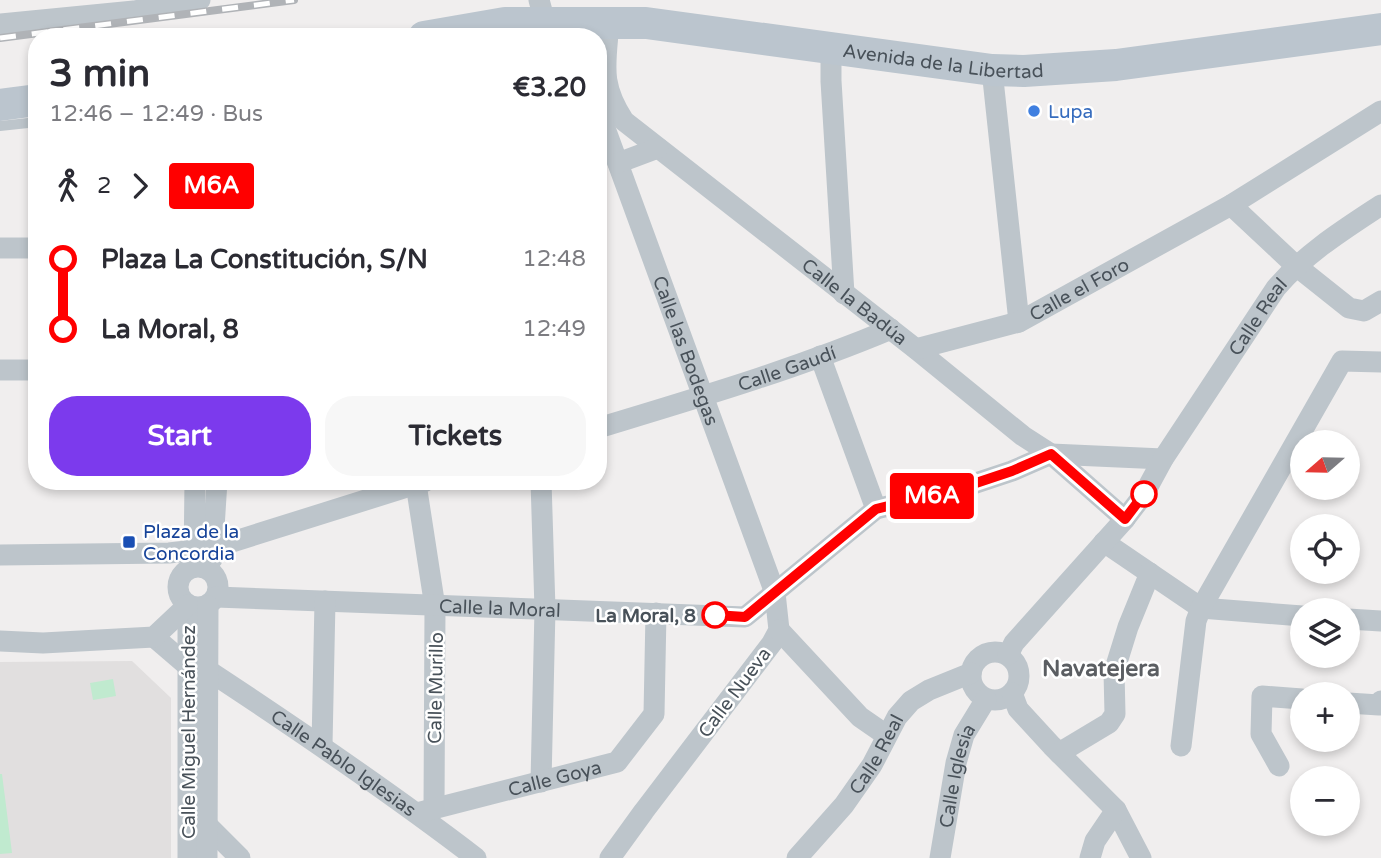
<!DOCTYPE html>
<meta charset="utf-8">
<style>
:root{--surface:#fff;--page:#f7f7f7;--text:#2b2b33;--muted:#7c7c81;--accent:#7c3aed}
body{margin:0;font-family:"Varela Round",sans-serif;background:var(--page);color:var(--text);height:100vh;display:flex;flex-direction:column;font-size:26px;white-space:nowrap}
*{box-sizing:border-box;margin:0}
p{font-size:23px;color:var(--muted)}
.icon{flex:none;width:38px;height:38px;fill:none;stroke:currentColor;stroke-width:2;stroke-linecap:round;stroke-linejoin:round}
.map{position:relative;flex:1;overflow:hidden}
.side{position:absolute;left:28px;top:28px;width:579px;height:462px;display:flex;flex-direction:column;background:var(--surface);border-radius:28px;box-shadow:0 4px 10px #0003}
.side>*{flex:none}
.badge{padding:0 14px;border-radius:5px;font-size:24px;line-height:46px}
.needle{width:46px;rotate:250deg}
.buttons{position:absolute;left:1290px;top:430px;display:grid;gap:14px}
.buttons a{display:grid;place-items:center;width:70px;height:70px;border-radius:50%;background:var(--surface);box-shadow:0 4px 10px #0003;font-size:35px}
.map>.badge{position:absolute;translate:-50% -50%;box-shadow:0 0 0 4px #fff}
.legs{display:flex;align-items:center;gap:10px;height:77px;padding:0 21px;font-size:23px}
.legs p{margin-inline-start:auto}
.head{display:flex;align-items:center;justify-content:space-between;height:119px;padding:0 21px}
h1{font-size:38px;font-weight:700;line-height:52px}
.primary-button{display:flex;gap:14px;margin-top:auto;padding:14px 21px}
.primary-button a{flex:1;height:80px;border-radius:28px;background:var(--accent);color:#fff;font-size:28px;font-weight:700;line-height:80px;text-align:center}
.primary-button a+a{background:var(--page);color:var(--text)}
ul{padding:0 21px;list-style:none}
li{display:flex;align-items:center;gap:24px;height:70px;font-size:26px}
li i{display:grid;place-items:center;width:10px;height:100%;margin:0 9px;background:currentColor}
li i::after{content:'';width:18px;height:18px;margin:-9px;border:5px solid;border-radius:50%;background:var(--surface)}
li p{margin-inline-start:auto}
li:first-child i{background:linear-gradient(#0000 50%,currentColor 0)}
li:last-child i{background:linear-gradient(currentColor 50%,#0000 0)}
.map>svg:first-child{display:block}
.education{fill:#e1dfdf}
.green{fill:#c0eacf}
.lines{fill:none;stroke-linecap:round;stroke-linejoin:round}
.lane{stroke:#bdc5cb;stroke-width:10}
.street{stroke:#bdc5cb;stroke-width:21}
.secondary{stroke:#bbc5ce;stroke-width:32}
.rail-casing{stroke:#b0b3b7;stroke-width:8}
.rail{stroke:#fff;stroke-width:5;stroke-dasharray:16;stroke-linecap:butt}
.line-1-casing{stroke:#fff;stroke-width:16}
.line-1{stroke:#f00;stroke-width:10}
.shop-dot{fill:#3f7fe0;stroke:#fff;stroke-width:2.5}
.stop-1-dot{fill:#fff;stroke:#f00;stroke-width:3.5}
.transit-dot{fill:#1a4fb4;stroke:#fff;stroke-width:2.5}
.labels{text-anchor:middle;stroke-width:5;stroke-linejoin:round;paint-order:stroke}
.street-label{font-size:19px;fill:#485159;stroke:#fff}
.shop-label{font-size:19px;fill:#366cbe;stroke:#fff;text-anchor:start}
.transit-label{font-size:19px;fill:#164399;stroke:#fff;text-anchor:start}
.stop-label{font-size:19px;font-weight:bold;fill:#485159;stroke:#fff;text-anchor:end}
.quarter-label{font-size:23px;font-weight:bold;fill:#5b5e62;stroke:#fff}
</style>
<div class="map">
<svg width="1381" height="858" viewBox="0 0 1381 858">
<rect width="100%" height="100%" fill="#f0eeee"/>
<path class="education" d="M132,661L171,698V858H0V662Z"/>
<g class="green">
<path d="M113,679L116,696L93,700L90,683Z"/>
<path d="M0,774H2L12,853L0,854Z"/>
</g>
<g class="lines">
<path class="lane" d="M0,126L37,122"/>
<g class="street">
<path d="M539,0L545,22"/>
<path id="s1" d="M609,22C606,64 599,83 624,121L916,349L1023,436L1051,454L1125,519"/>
<path d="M0,24L134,11L200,0"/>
<path d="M831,46V81L844,294"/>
<path d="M992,70L1019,322"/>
<path id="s2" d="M598,109L775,593L779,630L772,643L644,811L610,858"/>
<path d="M618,163L658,148"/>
<path d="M1231,205L1295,265L1349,308L1364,311L1381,301"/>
<path d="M0,248H37"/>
<path id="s3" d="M916,349L1019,322L1231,205L1381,111"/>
<path d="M820,356L876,509"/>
<path d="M0,370H37"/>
<path id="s4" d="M598,428C697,398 796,369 891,329"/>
<path d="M416,484L435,607L434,809"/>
<path d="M1104,542L1201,608L1302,616"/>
<path d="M0,555L169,553L213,548L426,481"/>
<path d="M212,559L217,481"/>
<path d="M194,563L195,481"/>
<circle cx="198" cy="587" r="20"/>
<path id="s5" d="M216,597L745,617L876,509L961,488L1012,471L1051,454L1163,459"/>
<path d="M188,605V858"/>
<path d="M1348,619L1381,621"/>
<path d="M779,630L860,717L886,735"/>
<path d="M154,637L189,667"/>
<path d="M0,641L43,643L154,637L188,605"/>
<circle cx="995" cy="676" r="24"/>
<path id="s6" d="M1008,655L1014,643L1125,519L1144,494L1163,459L1276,288C1306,253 1343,230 1381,205"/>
<path id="s7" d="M209,671C300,731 390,792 476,858"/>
<path d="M1012,693L1018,709L1052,746L1116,810L1141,858"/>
<path d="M1348,703L1379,705L1381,701"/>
<path d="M322,745L325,601"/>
<path d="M1181,746L1196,621L1201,608L1342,361L1381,362"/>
<path d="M1059,753L1109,723L1115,714L1114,672L1128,627L1150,573"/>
<path d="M1279,766L1261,734L1262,696L1302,699"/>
<path d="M541,782L545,609L541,481"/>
<path id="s8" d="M417,813L617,762L654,714L656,613"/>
<path d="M208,826L240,858"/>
<path d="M207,858L208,606"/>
<path id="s9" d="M797,858L844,805L872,765L897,717L911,701L929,690L971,673"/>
<path id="s10" d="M940,858L956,763L964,735L986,699"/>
<path d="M1090,858L1095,841L1116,810"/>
</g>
<g class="secondary">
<path id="s11" d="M424,37L505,23H646L992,70L1024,71L1116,65L1381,29"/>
<path d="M0,105L37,100"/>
</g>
<defs>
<path id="rail" d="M0,38L294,0"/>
</defs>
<use href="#rail" class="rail-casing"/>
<use href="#rail" class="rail"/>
</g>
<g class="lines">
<defs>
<path id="line-1" d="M715,615L745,617L876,509L961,488L1012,471L1051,454L1125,519L1144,494"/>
</defs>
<use href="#line-1" class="line-1-casing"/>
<use href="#line-1" class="line-1"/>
</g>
<circle class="shop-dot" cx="1034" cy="111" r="7"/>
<g class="stop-1-dot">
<circle cx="1144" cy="494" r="12"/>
<circle cx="715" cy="615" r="12"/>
</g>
<rect class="transit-dot" x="122" y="535" width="14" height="14" rx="3.5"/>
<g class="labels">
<g class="street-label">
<text dy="7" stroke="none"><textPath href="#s11" startOffset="523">Avenida de la Libertad</textPath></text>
<text dy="7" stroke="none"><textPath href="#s3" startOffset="175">Calle el Foro</textPath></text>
<text dy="7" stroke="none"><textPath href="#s1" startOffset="396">Calle la Badúa</textPath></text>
<text dy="7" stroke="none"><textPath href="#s6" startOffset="422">Calle Real</textPath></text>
<text dy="7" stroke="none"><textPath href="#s2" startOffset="257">Calle las Bodegas</textPath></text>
<text dy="7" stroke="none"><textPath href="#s4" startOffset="198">Calle Gaudí</textPath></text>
<text dy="7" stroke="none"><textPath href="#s5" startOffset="284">Calle la Moral</textPath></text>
<text transform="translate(435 688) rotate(-89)" y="7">Calle Murillo</text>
<text transform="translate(734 692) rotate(-53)" y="7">Calle Nueva</text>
<text transform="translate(188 732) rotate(-90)" y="7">Calle Miguel Hernández</text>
<text dy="7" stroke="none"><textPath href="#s9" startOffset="131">Calle Real</textPath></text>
<text dy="7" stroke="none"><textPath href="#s7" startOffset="163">Calle Pablo Iglesias</textPath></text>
<text dy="7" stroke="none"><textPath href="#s10" startOffset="84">Calle Iglesia</textPath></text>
<text dy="7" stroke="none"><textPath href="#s8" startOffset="142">Calle Goya</textPath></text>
</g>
<g class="shop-label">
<text x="1048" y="118">Lupa</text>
</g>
<g class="transit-label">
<text x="143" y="538">Plaza de la<tspan x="143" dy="22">Concordia</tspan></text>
</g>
<g class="stop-label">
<text x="696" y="622">La Moral, 8</text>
</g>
<g class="quarter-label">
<text x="1101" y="676">Navatejera</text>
</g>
</g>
</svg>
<div class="buttons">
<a><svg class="needle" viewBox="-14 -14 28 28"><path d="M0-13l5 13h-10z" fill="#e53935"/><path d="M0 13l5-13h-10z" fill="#7c7c81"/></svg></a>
<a><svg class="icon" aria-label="locate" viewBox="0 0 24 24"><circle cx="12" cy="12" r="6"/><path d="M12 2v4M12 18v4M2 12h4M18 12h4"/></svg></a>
<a><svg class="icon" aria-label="layers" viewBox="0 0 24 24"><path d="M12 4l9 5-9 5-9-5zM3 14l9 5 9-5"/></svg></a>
<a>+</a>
<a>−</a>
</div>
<b class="badge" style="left:932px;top:496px;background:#f00;color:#fff">M6A</b>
<section class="side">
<div class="head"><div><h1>3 min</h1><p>12:46 – 12:49 · Bus</p></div><b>€3.20</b></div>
<div class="legs"><svg class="icon" aria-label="walk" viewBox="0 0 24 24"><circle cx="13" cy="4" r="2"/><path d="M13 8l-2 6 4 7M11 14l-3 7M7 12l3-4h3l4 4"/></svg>2<svg class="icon" aria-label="forward" viewBox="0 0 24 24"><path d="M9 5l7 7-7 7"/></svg><b class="badge" style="background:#f00;color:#fff">M6A</b></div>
<ul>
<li><i style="color:#f00"></i><b>Plaza La Constitución, S/N</b><p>12:48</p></li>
<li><i style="color:#f00"></i><b>La Moral, 8</b><p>12:49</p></li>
</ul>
<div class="primary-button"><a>Start</a><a>Tickets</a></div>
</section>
</div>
